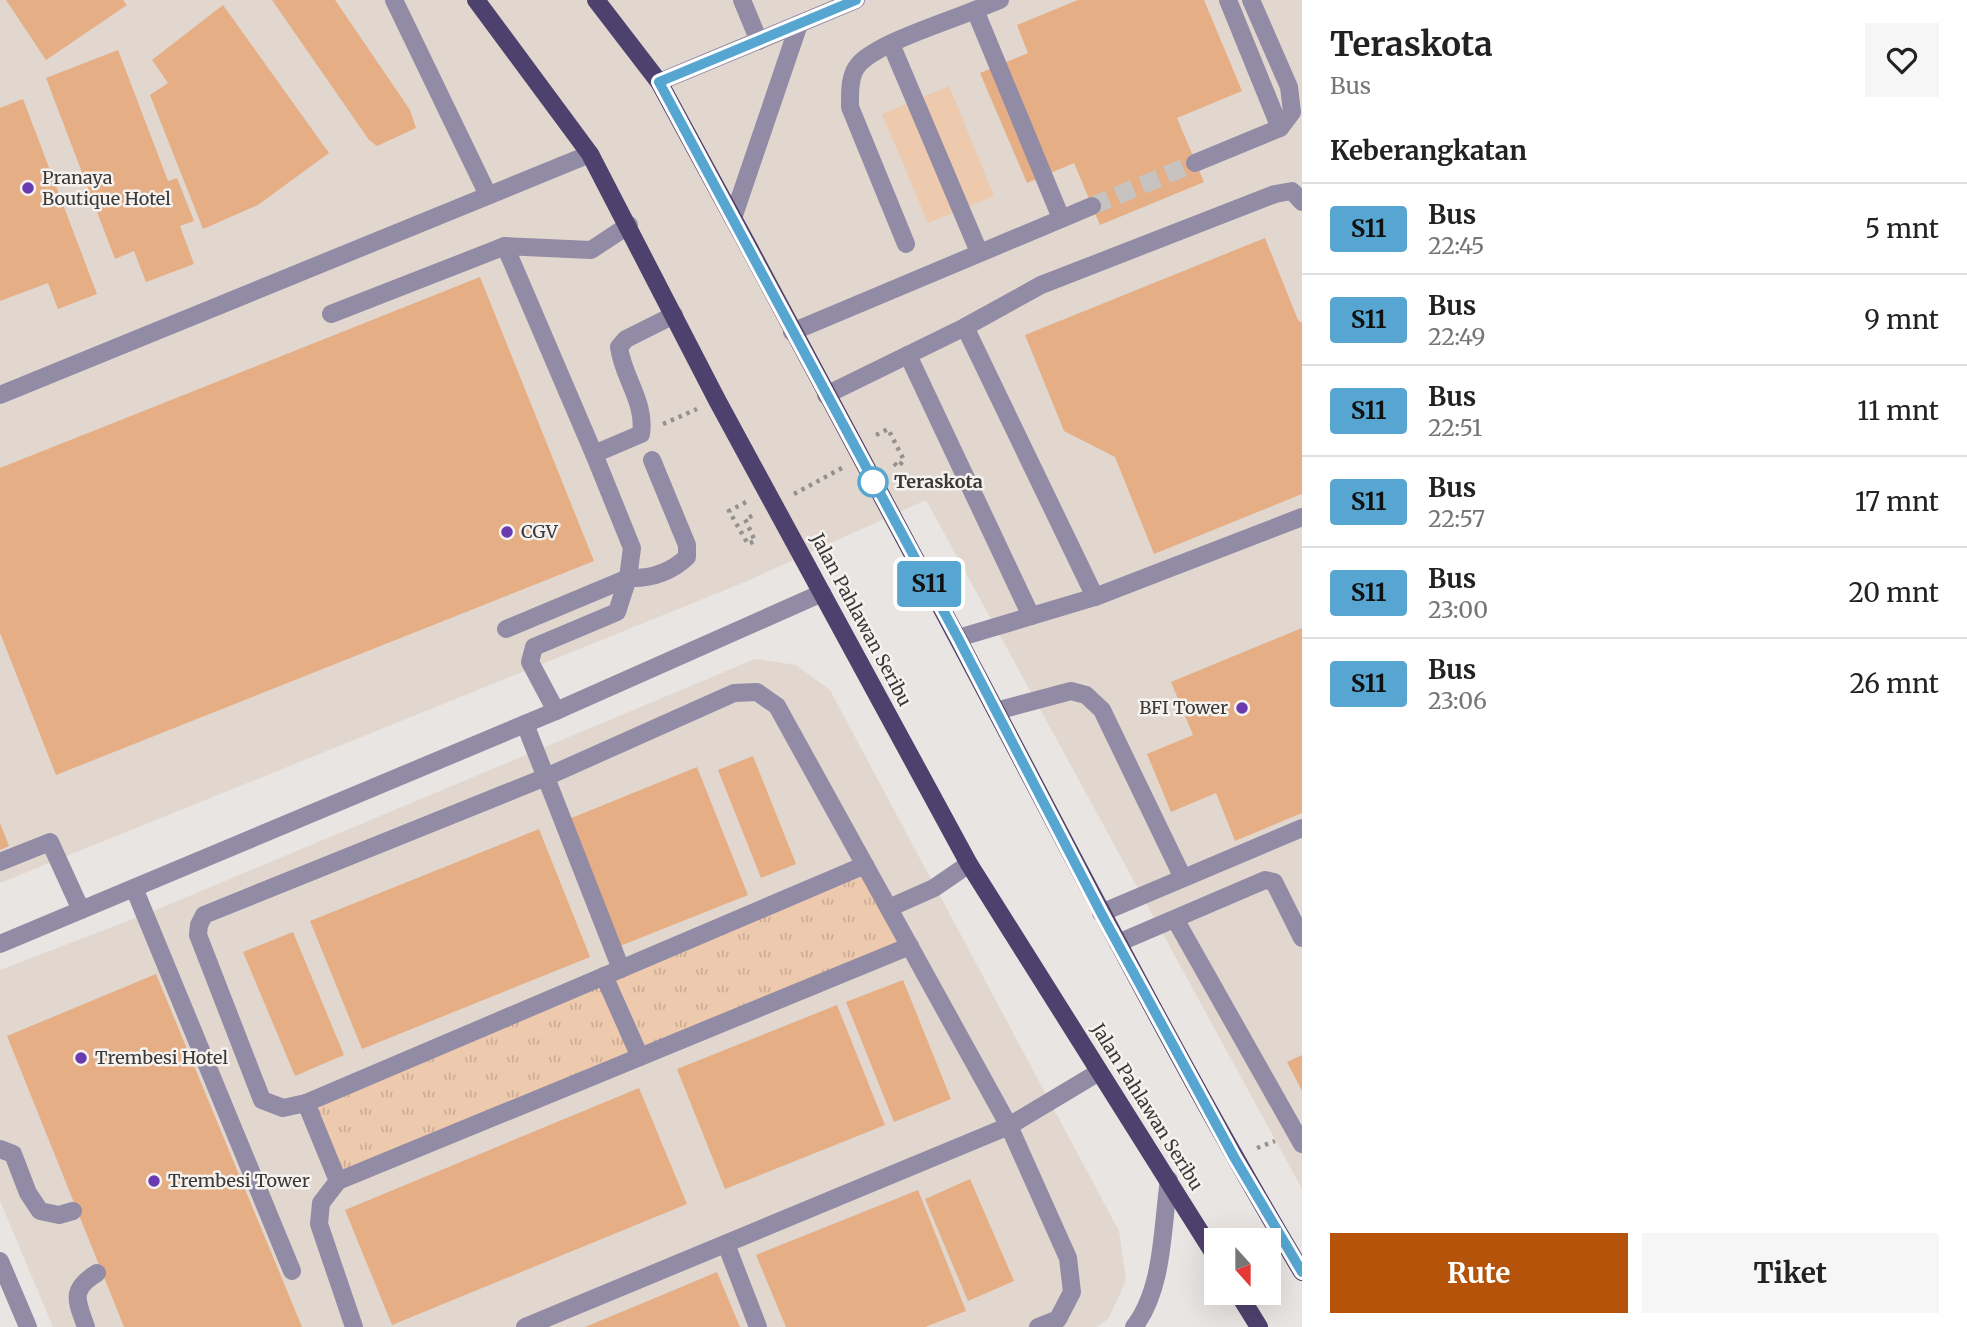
<!DOCTYPE html>
<html lang="id">
<style>
:root{--surface:#fff;--page:#f6f6f6;--text:#222;--muted:#767676;--line:#e0e0e0;--accent:#b45309}
body{margin:0;font-family:Merriweather,serif;background:var(--page);color:var(--text);height:100vh;display:flex;flex-direction:column;font-size:26px;white-space:nowrap}
*{box-sizing:border-box;margin:0}
p{font-size:23px;color:var(--muted)}
.icon{flex:none;width:38px;height:38px;fill:none;stroke:currentColor;stroke-width:2;stroke-linecap:round;stroke-linejoin:round}
.map{position:relative;flex:1;overflow:hidden}
.side{display:flex;flex-direction:column;background:var(--surface);width:665px}
.side>*{flex:none}
.badge{padding:0 14px;border-radius:5px;font-size:24px;line-height:46px}
.needle{width:46px;rotate:159deg}
.tools{position:absolute;left:1204px;top:1228px;display:grid;gap:14px}
.tools a{display:grid;place-items:center;width:77px;height:77px;border-radius:0px;background:var(--surface);box-shadow:0 7px 28px #0002;font-size:35px}
.map>.badge{position:absolute;translate:-50% -50%;box-shadow:0 0 0 4px #fff}
h2{padding:0 28px;font-size:26px;line-height:63px}
.round{display:grid;place-items:center;flex:none;width:74px;height:74px;border-radius:0px;background:var(--page)}
.overview{display:flex;align-items:center;justify-content:space-between;height:119px;padding:0 28px}
h1{font-size:33px;font-weight:700;line-height:52px}
.cta{display:flex;gap:14px;margin-top:auto;padding:14px 28px}
.cta a{flex:1;height:80px;border-radius:0px;background:var(--accent);color:#fff;font-size:28px;font-weight:700;line-height:80px;text-align:center}
.cta a+a{background:var(--page);color:var(--text)}
ul{padding:0;list-style:none}
li{display:flex;align-items:center;gap:21px;height:91px;padding:0 28px;border-top:2px solid var(--line)}
li div{flex:1}
li b{display:block;font-size:26px}
li em{font-style:normal}
li .badge{min-width:77px;font-weight:700;text-align:center}
main{display:flex;flex:1;min-height:0}
.map>svg:first-child{display:block}
.built{fill:#e1d7cf}
.grass{fill:url(#grass-tufts)}
.garden{fill:#edc9ae}
.building{fill:#e6ae84}
.lines{fill:none;stroke-linecap:round;stroke-linejoin:round}
.minor-tunnel{stroke:#c6c3c0;stroke-width:18;stroke-dasharray:18 9;stroke-linecap:butt}
.path{stroke:#949290;stroke-width:4.5;stroke-dasharray:3.5 5;stroke-linecap:butt}
.minor{stroke:#928ba5;stroke-width:18}
.major{stroke:#4f416d;stroke-width:18}
.line-casing{stroke:#fff;stroke-width:16}
.line{stroke:#57a6d2;stroke-width:10}
.poi-dot{fill:#6a3ab1;stroke:#f6f2ef;stroke-width:2.5}
.stop-dot{fill:#fff;stroke:#57a6d2;stroke-width:3.5}
.labels{text-anchor:middle;stroke-width:5;stroke-linejoin:round;paint-order:stroke}
.poi-label{font-size:18px;fill:#3a3938;stroke:#f6f2ef;text-anchor:start}
.stop-label{font-size:18px;font-weight:bold;fill:#3a3938;stroke:#f6f2ef;text-anchor:start}
.street-label{font-size:18px;fill:#3a3938;stroke:#f6f2ef}
</style>
<main>
<div class="map">
<svg width="1302" height="1327" viewBox="0 0 1302 1327">
<defs>
<pattern id="grass-tufts" width="24" height="20" patternUnits="userSpaceOnUse" patternTransform="scale(1.75)"><rect width="24" height="20" fill="#edc9ae"/><path d="M3 7l-1-3M5 7V3M7 7l1-3M15 17l-1-3M17 17v-4M19 17l1-3" fill="none" stroke="#ccad96"/></pattern>
</defs>
<rect width="100%" height="100%" fill="#e9e5e2"/>
<g class="built">
<path d="M0,0H1302V1189L926,500L745,582L0,883Z"/>
<path d="M755,659L796,665L830,690L1119,1231L1126,1280L1109,1318L1097,1327H53L0,1201V970L151,912Z"/>
</g>
<path class="grass" d="M865,865L910,946L338,1181L306,1103Z"/>
<path class="garden" d="M949,86L994,196L928,223L882,114Z"/>
<g class="building">
<path d="M6,0H123L127,5L46,60Z"/>
<path d="M272,0H335L410,110L416,128L377,146L369,140Z"/>
<path d="M1078,0H1204L1242,91L1177,118L1204,182L1100,225L1074,163L1027,183L980,73L1028,53L1017,25Z"/>
<path d="M223,5L329,153L258,205L203,229L150,95L168,83L152,60Z"/>
<path d="M118,50L168,181L177,178L194,221L180,226L194,264L146,282L134,251L115,259L46,78Z"/>
<path d="M23,99L97,294L58,309L48,283L0,301V108Z"/>
<path d="M1265,238L1298,320L1302,323V494L1154,554L1115,457L1064,431L1025,335Z"/>
<path d="M480,277L594,561L56,775L0,633V468Z"/>
<path d="M1302,628V813L1235,841L1216,793L1171,812L1147,754L1193,735L1171,682Z"/>
<path d="M753,756L796,864L761,878L718,770Z"/>
<path d="M697,767L748,895L620,946L569,819Z"/>
<path d="M0,823L9,846L0,850Z"/>
<path d="M539,829L590,957L362,1049L310,921Z"/>
<path d="M293,932L344,1055L295,1076L243,952Z"/>
<path d="M156,974L302,1327H124L7,1036Z"/>
<path d="M903,980L951,1099L894,1122L846,1002Z"/>
<path d="M837,1005L885,1125L725,1189L677,1069Z"/>
<path d="M1302,1055V1091L1287,1062Z"/>
<path d="M639,1088L687,1204L392,1325L345,1210Z"/>
<path d="M970,1179L1014,1281L968,1301L925,1199Z"/>
<path d="M918,1190L966,1311L925,1327H786L756,1255Z"/>
<path d="M717,1272L740,1327H585L655,1298Z"/>
</g>
<g class="lines">
<path class="minor-tunnel" d="M1092,206L1195,163"/>
<g class="path">
<path d="M663,424L697,409"/>
<path d="M876,435L888,429L904,460L898,467L894,463"/>
<path d="M794,494L842,468"/>
<path d="M746,502L729,511L748,544L755,541L745,519L756,514"/>
<path d="M1257,1148L1275,1141"/>
</g>
<g class="minor">
<path d="M394,0L488,195"/>
<path d="M742,0L759,41"/>
<path d="M1228,0L1280,128"/>
<path d="M975,10L1000,0"/>
<path d="M891,44L979,252"/>
<path d="M659,82L856,0"/>
<path d="M1195,163L1280,128L1292,112L1289,87L1251,0"/>
<path d="M733,218L799,24"/>
<path d="M906,244L850,107C850,93 849,75 859,64C878,43 946,22 975,10L1061,218"/>
<path d="M505,246L594,454"/>
<path d="M331,314L505,246L591,250L629,225"/>
<path d="M965,327L1095,597"/>
<path d="M792,332L1092,206"/>
<path d="M908,355L1031,616"/>
<path d="M0,395L590,154"/>
<path d="M826,395L965,327L1041,285L1275,194L1292,191L1302,202"/>
<path d="M506,629L628,578C651,579 670,573 687,557V545L652,460"/>
<path d="M958,638L1095,597L1302,517"/>
<path d="M556,711L530,662L534,647L617,612L628,578L632,548L594,454L641,434C646,402 623,378 619,347L626,339L674,315"/>
<path d="M996,711L1071,691L1086,695L1102,710L1183,878"/>
<path d="M525,724L621,969"/>
<path d="M0,862L50,842L81,910"/>
<path d="M134,888L292,1271"/>
<path d="M889,908L934,888L969,864"/>
<path d="M1101,913L1302,828"/>
<path d="M1175,919L1302,1144"/>
<path d="M1118,943L1265,880L1274,882L1302,938"/>
<path d="M0,944L556,711L822,593"/>
<path d="M604,976L640,1057"/>
<path d="M306,1103L865,865"/>
<path d="M0,1149L13,1154L28,1193L40,1211L59,1215L73,1211"/>
<path d="M338,1181L910,946"/>
<path d="M726,1244L758,1327"/>
<path d="M0,1261L28,1327"/>
<path d="M86,1327C77,1301 69,1290 97,1273"/>
<path d="M354,1327L319,1224L321,1203L338,1181L306,1103L283,1108L262,1100L198,935L199,925L204,915L546,777L734,693L757,692L777,706L1009,1126L1068,1258L1072,1292L1058,1319L1038,1327"/>
<path d="M525,1327L1009,1126L1099,1072"/>
<path d="M1134,1327C1164,1288 1162,1227 1169,1180"/>
</g>
<g class="major">
<path d="M476,0L590,154L717,400L969,864L1216,1257"/>
<path d="M596,0L659,82C760,267 860,453 958,639C1071,852 1179,1066 1302,1272"/>
<path d="M1238,1293L1259,1327"/>
</g>
</g>
<g class="lines">
<defs>
<path id="line" d="M856,0L659,82L958,638L1101,913L1234,1157L1302,1272"/>
</defs>
<use href="#line" class="line-casing"/>
<use href="#line" class="line"/>
</g>
<g class="poi-dot">
<circle cx="28" cy="188" r="7"/>
<circle cx="507" cy="532" r="7"/>
<circle cx="1242" cy="708" r="7"/>
<circle cx="81" cy="1058" r="7"/>
<circle cx="154" cy="1181" r="7"/>
</g>
<circle class="stop-dot" cx="873" cy="482" r="14"/>
<g class="labels">
<g class="poi-label">
<text x="42" y="184">Pranaya<tspan x="42" dy="21">Boutique Hotel</tspan></text>
<text x="521" y="538">CGV</text>
<text x="1228" y="714" text-anchor="end">BFI Tower</text>
<text x="95" y="1064">Trembesi Hotel</text>
<text x="168" y="1187">Trembesi Tower</text>
</g>
<g class="stop-label">
<text x="894" y="488">Teraskota</text>
</g>
<g class="street-label">
<text transform="translate(861 620) rotate(62)" y="6">Jalan Pahlawan Seribu</text>
<text transform="translate(1147 1107) rotate(58)" y="6">Jalan Pahlawan Seribu</text>
</g>
</g>
</svg>
<div class="tools">
<a><svg class="needle" viewBox="-14 -14 28 28"><path d="M0-13l5 13h-10z" fill="#e53935"/><path d="M0 13l5-13h-10z" fill="#767676"/></svg></a>
</div>
<b class="badge" style="left:929px;top:584px;background:#57a6d2;color:#111">S11</b>
</div>
<section class="side">
<div class="overview"><div><h1>Teraskota</h1><p>Bus</p></div><a class="round"><svg class="icon" aria-label="heart" viewBox="0 0 24 24"><path d="M12 20l-8-8c-3-5 5-10 8-4 3-6 11-1 8 4z"/></svg></a></div>
<h2>Keberangkatan</h2>
<ul>
<li><span class="badge" style="background:#57a6d2;color:#111">S11</span><div><b>Bus</b><p>22:45</p></div><em>5 mnt</em></li>
<li><span class="badge" style="background:#57a6d2;color:#111">S11</span><div><b>Bus</b><p>22:49</p></div><em>9 mnt</em></li>
<li><span class="badge" style="background:#57a6d2;color:#111">S11</span><div><b>Bus</b><p>22:51</p></div><em>11 mnt</em></li>
<li><span class="badge" style="background:#57a6d2;color:#111">S11</span><div><b>Bus</b><p>22:57</p></div><em>17 mnt</em></li>
<li><span class="badge" style="background:#57a6d2;color:#111">S11</span><div><b>Bus</b><p>23:00</p></div><em>20 mnt</em></li>
<li><span class="badge" style="background:#57a6d2;color:#111">S11</span><div><b>Bus</b><p>23:06</p></div><em>26 mnt</em></li>
</ul>
<div class="cta"><a>Rute</a><a>Tiket</a></div>
</section>
</main>
